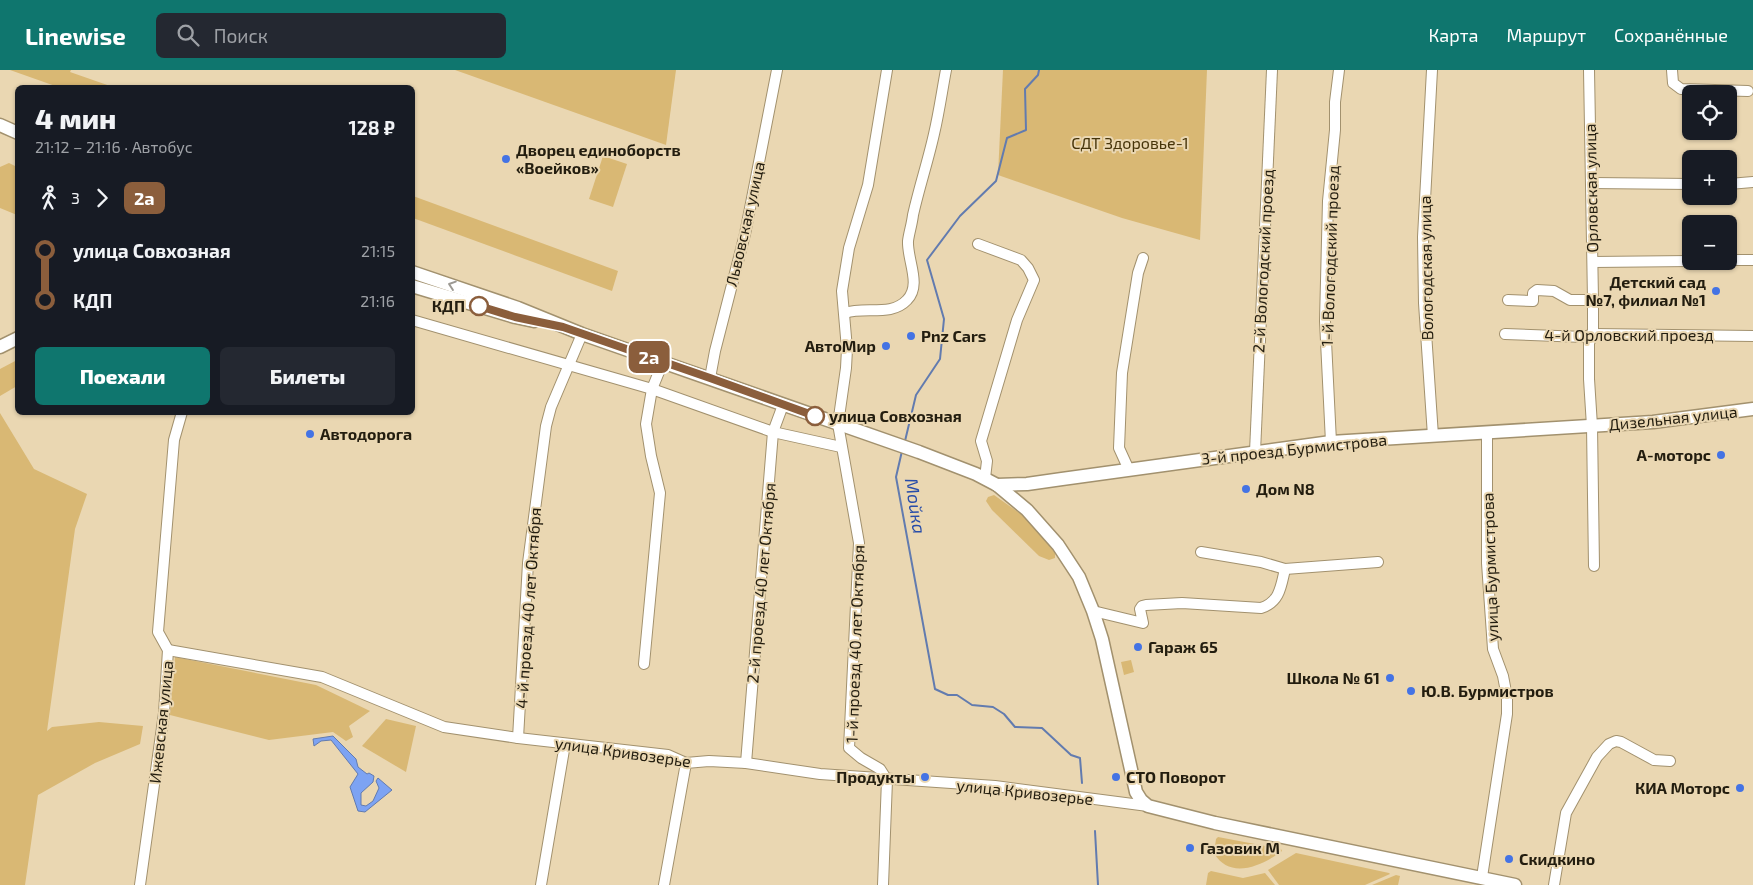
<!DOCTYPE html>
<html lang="ru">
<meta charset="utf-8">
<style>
:root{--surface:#171b24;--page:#242831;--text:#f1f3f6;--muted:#9ea1a6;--accent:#0f766e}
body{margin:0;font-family:"Exo 2",sans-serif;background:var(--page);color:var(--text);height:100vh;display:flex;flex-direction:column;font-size:19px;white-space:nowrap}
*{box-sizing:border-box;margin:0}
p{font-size:16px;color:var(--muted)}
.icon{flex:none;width:28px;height:28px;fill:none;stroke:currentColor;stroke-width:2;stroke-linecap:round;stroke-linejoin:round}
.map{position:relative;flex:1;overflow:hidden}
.details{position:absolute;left:15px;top:15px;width:400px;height:330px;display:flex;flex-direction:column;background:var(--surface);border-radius:8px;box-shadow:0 1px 4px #0004}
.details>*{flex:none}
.badge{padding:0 10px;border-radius:8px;font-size:18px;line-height:32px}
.buttons{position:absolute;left:1682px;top:15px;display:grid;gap:10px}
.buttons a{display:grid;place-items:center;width:55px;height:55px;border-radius:8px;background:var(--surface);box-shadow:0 1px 4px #0004;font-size:25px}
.map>.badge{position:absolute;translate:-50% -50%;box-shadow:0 0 0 2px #fff}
.legs{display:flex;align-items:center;gap:8px;height:55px;padding:0 20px;font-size:16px}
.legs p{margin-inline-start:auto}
.overview{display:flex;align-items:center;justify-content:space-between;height:85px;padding:0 20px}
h1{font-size:28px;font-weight:800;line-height:38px}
.primary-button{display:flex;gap:10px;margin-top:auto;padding:10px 20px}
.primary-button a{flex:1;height:58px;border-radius:8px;background:var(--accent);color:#fff;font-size:20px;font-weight:800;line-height:58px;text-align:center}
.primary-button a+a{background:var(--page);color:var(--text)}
ul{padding:0 20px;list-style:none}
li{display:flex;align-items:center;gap:18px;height:50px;font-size:19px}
li i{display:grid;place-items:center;width:8px;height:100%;margin:0 6px;background:currentColor}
li i::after{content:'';width:12px;height:12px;margin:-6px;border:4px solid;border-radius:50%;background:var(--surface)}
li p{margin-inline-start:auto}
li:first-child i{background:linear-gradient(#0000 50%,currentColor 0)}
li:last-child i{background:linear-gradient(currentColor 50%,#0000 0)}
header{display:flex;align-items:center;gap:30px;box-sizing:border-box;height:70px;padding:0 25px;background:var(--accent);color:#fff}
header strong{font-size:24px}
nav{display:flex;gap:28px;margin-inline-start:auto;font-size:18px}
.search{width:350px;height:45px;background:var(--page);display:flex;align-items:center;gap:12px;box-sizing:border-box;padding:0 18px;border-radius:8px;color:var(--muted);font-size:19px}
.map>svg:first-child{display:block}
.green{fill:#d9b874}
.water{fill:#7da3f3;stroke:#627baf}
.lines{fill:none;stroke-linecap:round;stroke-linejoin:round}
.stream{stroke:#627baf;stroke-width:2}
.minor-casing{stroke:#a2916e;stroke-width:12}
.major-casing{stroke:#a2916e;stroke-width:15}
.minor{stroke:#fff;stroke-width:10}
.major{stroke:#fff;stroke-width:12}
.oneway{stroke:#9c9993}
.line-1-casing{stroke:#fff;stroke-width:11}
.line-1{stroke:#8b5e3c;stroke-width:8}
.poi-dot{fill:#4473e4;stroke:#ead7b2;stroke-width:2}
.stop-1-dot{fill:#fff;stroke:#8b5e3c;stroke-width:2.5}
.labels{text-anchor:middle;stroke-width:4;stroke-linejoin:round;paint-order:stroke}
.park-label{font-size:16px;fill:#463409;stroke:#ead7b2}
.poi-label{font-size:16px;font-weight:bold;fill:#231d0f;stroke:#ead7b2;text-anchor:start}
.street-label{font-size:16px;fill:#231d0f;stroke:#ead7b2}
.stop-label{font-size:16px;font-weight:bold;fill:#231d0f;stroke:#ead7b2;text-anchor:end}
.water-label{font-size:18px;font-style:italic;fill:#284da9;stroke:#ead7b2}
</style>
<header>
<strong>Linewise</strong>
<div class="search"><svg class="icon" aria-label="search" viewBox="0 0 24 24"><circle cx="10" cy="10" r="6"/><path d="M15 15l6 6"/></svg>Поиск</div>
<nav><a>Карта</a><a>Маршрут</a><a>Сохранённые</a></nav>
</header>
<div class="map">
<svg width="1753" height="815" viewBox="0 0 1753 815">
<rect width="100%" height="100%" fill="#ead7b2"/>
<g class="green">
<path d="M10,0H71L70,2L113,17H58Z"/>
<path d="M455,0H676L666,75Z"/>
<path d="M1003,0H1207L1200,170L1122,148L998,105Z"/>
<path d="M603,86L627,94L613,137L589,129Z"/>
<path d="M9,93L17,97V145L0,138V97Z"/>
<path d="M413,126L618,201L612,221L413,148Z"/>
<path d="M17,290V316L0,326V299Z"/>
<path d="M0,343L34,399L87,424L75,459L47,661L52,657L99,652L143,656L140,674L95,693L38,725L25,815H0Z"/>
<path d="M994,425L1032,452L1055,483V488L1049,490L1039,486L992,440L986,431L988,427Z"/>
<path d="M175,587L316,615L370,641L349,656L353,667L346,671L333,662L269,670L170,645Z"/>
<path d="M1131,590L1134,602L1124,605L1121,592Z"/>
<path d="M386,649L416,656L406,702L362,676Z"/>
<path d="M1218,767L1281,779L1282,781C1263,795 1230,811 1214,783L1216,769Z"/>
<path d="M1296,783L1389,803L1390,804L1365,815H1279L1268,800Z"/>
<path d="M1211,801L1243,808L1265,803L1275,815H1206L1208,803Z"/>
<path d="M1396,805L1400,806L1398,815H1372Z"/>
</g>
<path class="water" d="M333,666L356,689L358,697L367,704L369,703L374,706L373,712L361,723V735L366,736L373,731L379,718L376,711L378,708L392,720L365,742L358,741L350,717L358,704L331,670L321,671L314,676L313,669Z"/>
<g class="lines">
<g class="stream">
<path d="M905,371L916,325L940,289L944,249L927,190L960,146L996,111L1007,68L1026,60L1025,19L1038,5L1039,0"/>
<path d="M902,381L896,407L935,619L948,625H957L972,635L993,637L1004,644L1015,657L1042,658L1071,685L1080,688L1082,713"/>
<path d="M1095,761L1098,815"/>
</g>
<defs>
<g id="minor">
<path d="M1432,0L1423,167L1424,233L1433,366"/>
<path d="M1589,0L1593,230V264L1589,273V309L1592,356L1594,496"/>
<path d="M1672,0L1673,13L1681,19L1748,21"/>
<path d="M1592,113L1691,114"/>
<path d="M1729,114L1753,112"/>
<path d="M978,174L1021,190L1028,198L1034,210L1017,250L981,371L987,391L985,408"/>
<path d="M1729,190H1753"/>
<path d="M1593,192L1691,191"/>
<path d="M1508,230L1533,231V223L1537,220L1554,221L1570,230H1593"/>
<path d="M845,243C865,236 891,247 907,230C922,215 907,190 908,171C909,163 912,154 913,145C919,118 928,91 934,64C939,43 942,21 946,0"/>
<path d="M412,250L652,319L773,362L841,377"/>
<path d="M1505,264L1584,267L1593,264L1753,266"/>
<path d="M710,308L715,281L745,164L777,0"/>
<path d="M1331,372L1325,251L1328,131L1335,60V32L1339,0"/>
<path d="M1255,382L1272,0"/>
<path d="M1129,400L1119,378L1122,303L1138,203L1143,188"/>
<path d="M1201,482L1261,492L1285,499L1378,492"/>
<path d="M1093,541L1143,553L1140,539L1142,536L1146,535L1182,533L1261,538C1280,532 1281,516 1285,499"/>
<path d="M168,580L322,607L444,657L518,668L668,685L686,693L709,691L746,693L820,704L995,716L1148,736"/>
<path d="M644,594L660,423L651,386L646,354L652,319L663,292"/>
<path d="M518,668L528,493L546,356L551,337L582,264"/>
<path d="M746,693L773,362L783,335"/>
<path d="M1482,807L1507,644V627L1503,606L1493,579L1487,493V363"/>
<path d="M140,815L164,643L168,580L158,562L174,370L182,342"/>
<path d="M541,815L565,674"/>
<path d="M664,815L686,693"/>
<path d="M883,815L887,710L880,699L861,688L849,678L859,473L838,354L846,298L847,279L842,221L849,178L868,115L887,0"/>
<path d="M1554,815L1566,743L1597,687L1609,674L1616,671L1621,672L1654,690L1670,691"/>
</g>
<g id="major">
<path d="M0,55L18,63"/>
<path d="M412,202L518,238L582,264L919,382L976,404L997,415L1027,440L1058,475L1079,507L1093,541L1102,569L1136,722L1141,730L1148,736L1215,753L1515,815"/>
<path d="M412,216L515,247L534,251"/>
<path d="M0,277L18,268"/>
<path d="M997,415L1027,414L1062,409L1331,372L1653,352L1753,339"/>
</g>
</defs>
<use href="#minor" class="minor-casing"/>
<use href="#major" class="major-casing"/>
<use href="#minor" class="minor"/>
<use href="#major" class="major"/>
</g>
<defs><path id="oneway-chevron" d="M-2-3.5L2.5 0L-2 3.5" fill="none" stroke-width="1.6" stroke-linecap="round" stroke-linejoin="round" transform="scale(1.25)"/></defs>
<use class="oneway" href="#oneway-chevron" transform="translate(452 215) rotate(-161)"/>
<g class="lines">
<defs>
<path id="line-1" d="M479,236L515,247L563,257L710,308L815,346"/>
</defs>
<use href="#line-1" class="line-1-casing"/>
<use href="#line-1" class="line-1"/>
</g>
<g class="poi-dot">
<circle cx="506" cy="89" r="5"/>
<circle cx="1716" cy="221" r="5"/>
<circle cx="911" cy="266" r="5"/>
<circle cx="886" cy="276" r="5"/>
<circle cx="310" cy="364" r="5"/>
<circle cx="1721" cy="385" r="5"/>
<circle cx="1246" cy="419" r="5"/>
<circle cx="1138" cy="577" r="5"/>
<circle cx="1390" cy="608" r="5"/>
<circle cx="1411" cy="621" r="5"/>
<circle cx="925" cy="707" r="5"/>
<circle cx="1116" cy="707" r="5"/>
<circle cx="1740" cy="718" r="5"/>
<circle cx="1190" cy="778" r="5"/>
<circle cx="1509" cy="789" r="5"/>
</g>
<g class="stop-1-dot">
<circle cx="479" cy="236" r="9"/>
<circle cx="815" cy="346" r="9"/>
</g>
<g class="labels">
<g class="park-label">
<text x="1130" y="79">СДТ Здоровье-1</text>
</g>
<g class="poi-label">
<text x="516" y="86">Дворец единоборств<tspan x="516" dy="18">«Воейков»</tspan></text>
<text x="1706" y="218" text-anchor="end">Детский сад<tspan x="1706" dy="18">№7, филиал №1</tspan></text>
<text x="921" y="272">Pnz Cars</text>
<text x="876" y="282" text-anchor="end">АвтоМир</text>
<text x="320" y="370">Автодорога</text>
<text x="1711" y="391" text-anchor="end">А-моторс</text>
<text x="1256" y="425">Дом N8</text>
<text x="1148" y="583">Гараж 65</text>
<text x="1380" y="614" text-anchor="end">Школа № 61</text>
<text x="1421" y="627">Ю.В. Бурмистров</text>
<text x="915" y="713" text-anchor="end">Продукты</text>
<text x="1126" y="713">СТО Поворот</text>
<text x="1730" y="724" text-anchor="end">КИА Моторс</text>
<text x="1200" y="784">Газовик М</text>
<text x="1519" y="795">Скидкино</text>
</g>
<g class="street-label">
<text transform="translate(1591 118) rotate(-91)" y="6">Орловская улица</text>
<text transform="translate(745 154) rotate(-77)" y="6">Львовская улица</text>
<text transform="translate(1330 186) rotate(-88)" y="6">1-й Вологодский проезд</text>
<text transform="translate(1263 191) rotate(-87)" y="6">2-й Вологодский проезд</text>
<text transform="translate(1426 198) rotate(-91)" y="6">Вологодская улица</text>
<text x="1629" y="271">4-й Орловский проезд</text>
<text transform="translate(1673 348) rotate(-6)" y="6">Дизельная улица</text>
<text transform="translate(1294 379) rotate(-6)" y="6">3-й проезд Бурмистрова</text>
<text transform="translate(1490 497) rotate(-92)" y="6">улица Бурмистрова</text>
<text transform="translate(761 513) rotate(-85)" y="6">2-й проезд 40 лет Октября</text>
<text transform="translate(528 538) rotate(-86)" y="6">4-й проезд 40 лет Октября</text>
<text transform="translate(855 574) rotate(-88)" y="6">1-й проезд 40 лет Октября</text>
<text transform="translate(161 652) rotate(-84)" y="6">Ижевская улица</text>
<text transform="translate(623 682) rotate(8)" y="6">улица Кривозерье</text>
<text transform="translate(1025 722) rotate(6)" y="6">улица Кривозерье</text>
</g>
<g class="stop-label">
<text x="465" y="242">КДП</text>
<text x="829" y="352" text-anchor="start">улица Совхозная</text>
</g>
<g class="water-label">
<text transform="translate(915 436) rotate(81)" y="6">Мойка</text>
</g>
</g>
</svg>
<div class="buttons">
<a><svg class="icon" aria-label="locate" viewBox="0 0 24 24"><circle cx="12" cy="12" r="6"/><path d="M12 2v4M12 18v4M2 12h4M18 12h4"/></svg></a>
<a>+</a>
<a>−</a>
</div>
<b class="badge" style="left:649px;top:287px;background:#8b5e3c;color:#fff">2а</b>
<section class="details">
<div class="overview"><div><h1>4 мин</h1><p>21:12 – 21:16 · Автобус</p></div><b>128 ₽</b></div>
<div class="legs"><svg class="icon" aria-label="walk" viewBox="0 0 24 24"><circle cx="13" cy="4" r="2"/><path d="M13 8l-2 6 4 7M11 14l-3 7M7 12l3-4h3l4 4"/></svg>3<svg class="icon" aria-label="forward" viewBox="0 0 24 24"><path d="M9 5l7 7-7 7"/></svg><b class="badge" style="background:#8b5e3c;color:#fff">2а</b></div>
<ul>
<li><i style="color:#8b5e3c"></i><b>улица Совхозная</b><p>21:15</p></li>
<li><i style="color:#8b5e3c"></i><b>КДП</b><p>21:16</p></li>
</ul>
<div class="primary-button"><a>Поехали</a><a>Билеты</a></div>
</section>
</div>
